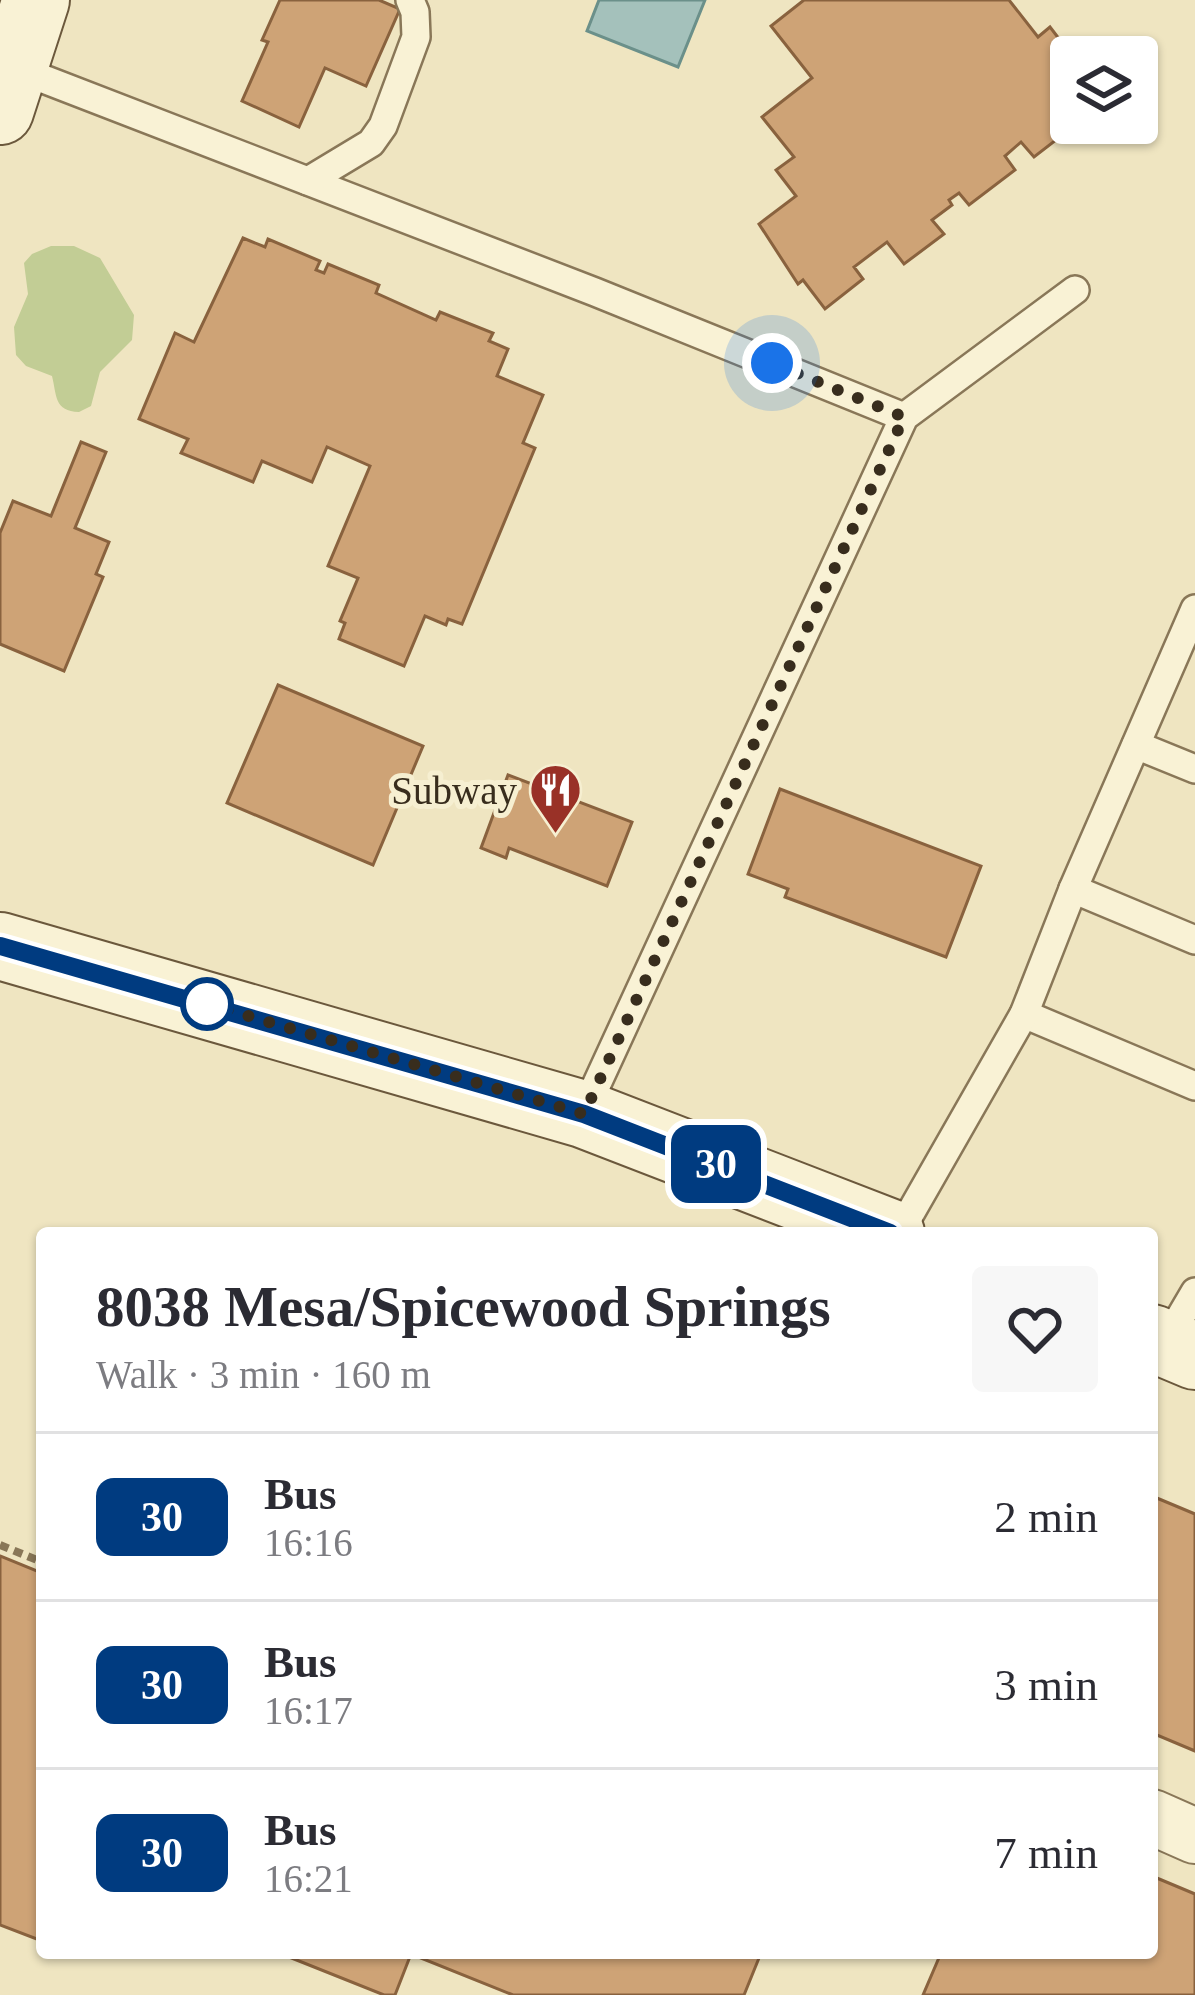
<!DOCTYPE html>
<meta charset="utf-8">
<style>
:root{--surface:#fff;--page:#f7f7f7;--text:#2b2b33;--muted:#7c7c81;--line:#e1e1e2}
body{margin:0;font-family:Georgia,serif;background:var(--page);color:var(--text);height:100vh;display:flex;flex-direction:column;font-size:45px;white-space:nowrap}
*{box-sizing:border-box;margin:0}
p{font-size:39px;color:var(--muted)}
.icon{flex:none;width:66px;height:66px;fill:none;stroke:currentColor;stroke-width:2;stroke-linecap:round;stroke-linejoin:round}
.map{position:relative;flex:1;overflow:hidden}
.details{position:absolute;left:36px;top:1227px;width:1122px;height:732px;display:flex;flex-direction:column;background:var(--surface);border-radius:12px;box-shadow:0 3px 9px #0004}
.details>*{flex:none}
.badge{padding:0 24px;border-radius:18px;font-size:42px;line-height:78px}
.buttons{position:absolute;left:1050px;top:36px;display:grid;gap:24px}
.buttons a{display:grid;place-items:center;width:108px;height:108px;border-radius:12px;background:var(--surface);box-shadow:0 3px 9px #0004;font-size:60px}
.you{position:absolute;width:60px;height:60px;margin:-30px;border:9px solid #fff;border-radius:50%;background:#1a73e8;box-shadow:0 0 0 18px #1a73e833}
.map>.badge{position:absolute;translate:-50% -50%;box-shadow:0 0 0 6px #fff}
.round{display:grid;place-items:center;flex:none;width:126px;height:126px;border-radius:12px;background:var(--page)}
.head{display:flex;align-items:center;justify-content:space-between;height:204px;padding:0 60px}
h1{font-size:57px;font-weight:800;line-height:90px}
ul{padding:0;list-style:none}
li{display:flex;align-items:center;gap:36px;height:168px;padding:0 60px;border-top:3px solid var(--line)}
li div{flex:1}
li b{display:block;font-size:45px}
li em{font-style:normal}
li .badge{min-width:132px;font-weight:700;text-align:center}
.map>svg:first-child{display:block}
.green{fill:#c2cd95}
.water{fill:#a4c1bb;stroke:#6b908a;stroke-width:3}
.building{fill:#cea376;stroke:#89623e;stroke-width:3}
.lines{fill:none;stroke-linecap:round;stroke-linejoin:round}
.lane-casing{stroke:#897758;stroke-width:32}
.street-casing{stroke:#897758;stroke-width:58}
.secondary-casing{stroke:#6b583c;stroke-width:70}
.path{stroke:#897758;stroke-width:8;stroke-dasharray:9 6;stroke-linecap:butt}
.lane{stroke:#f9f2d5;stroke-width:27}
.street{stroke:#f9f2d5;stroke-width:54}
.secondary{stroke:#f9f2d5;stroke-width:66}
.line-casing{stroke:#fff;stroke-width:27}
.line{stroke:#003b80;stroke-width:18}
.walk{stroke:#382d1d;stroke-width:12;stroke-dasharray:0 21.6}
.stop-dot{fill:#fff;stroke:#003b80;stroke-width:6}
.labels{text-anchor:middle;stroke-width:10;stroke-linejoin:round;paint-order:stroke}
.poi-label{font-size:39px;fill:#382d1d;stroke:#f6efd1;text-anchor:end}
</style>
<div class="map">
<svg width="1195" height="1995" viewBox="0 0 1195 1995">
<rect width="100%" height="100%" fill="#efe5c1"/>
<path class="green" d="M51,246H74L100,258L134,315L132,340L100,372L91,406L79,412C54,411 57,396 52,376L26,366L16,355L14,327L28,294L24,263L32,254Z"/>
<path class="water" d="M599,0H705L678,67L587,31Z"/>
<g class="building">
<path d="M280,0H379L400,9L366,86L325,68L299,127L242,101L268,42L262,40Z"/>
<path d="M804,0H1009L1038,37L1050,27L1073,57L1071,123H1078L1034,157L1021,142L1005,156L1015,170L969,205L959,193L949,200L952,205L932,220L944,234L904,264L887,242L854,267L863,279L825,309L803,280L798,284L759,224L796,196L776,170L794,157L762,117L812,78L771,26Z"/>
<path d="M243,238L265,247L268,239L320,261L316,270L324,273L328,264L379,285L376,293L436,320L440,312L493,333L489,341L508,349L497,376L543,395L523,443L535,448L462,624L448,619L446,625L425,616L404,666L339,639L345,623L340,621L358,578L328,566L370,466L327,447L312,482L262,461L253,482L181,453L188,439L139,419L175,333L194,342Z"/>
<path d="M81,442L106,452L75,528L109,542L96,574L103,577L64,671L0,644V533L13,501L51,516Z"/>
<path d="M278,685L423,746L373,865L227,803Z"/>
<path d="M508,775L632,822L607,886L509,848L506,858L481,848Z"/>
<path d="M780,789L981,866L946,957L785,897L788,889L748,874Z"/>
<path d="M1152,1496L1195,1514V1751L1152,1733Z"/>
<path d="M0,1556L42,1573V1941L0,1925Z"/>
<path d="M1152,1876L1195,1894V1995H923L941,1953H1152Z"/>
<path d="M279,1953H761L744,1995H513L411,1954L395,1995H384Z"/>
</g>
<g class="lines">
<defs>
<g id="lane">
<path d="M15,68L595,292L904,417"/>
<path d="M308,181L371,143L383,126L416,37L415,12L410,0"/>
<path d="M1136,745L1195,769"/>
<path d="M1073,889L1195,940"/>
<path d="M1024,1014L1195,1086"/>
<path d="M583,1114L904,417L1075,290"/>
<path d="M899,1233L1024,1014L1073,889L1195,609"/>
<path d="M1165,1343L1195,1292"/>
</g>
<path id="street" d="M1152,1817L1195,1836"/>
<g id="secondary">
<path d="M0,111L36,0"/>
<path d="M0,946L583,1114L891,1233"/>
<path d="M1152,1338L1195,1356"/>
</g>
</defs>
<use href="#lane" class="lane-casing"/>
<use href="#street" class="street-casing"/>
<use href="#secondary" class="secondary-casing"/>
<path class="path" d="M0,1545L42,1562"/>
<use href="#lane" class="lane"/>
<use href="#street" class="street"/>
<use href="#secondary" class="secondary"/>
</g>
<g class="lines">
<defs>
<path id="line" d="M0,946L584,1114L890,1233"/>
</defs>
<use href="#line" class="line-casing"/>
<use href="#line" class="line"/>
<path class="walk" d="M207,1004L584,1114L904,417L772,363"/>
</g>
<defs>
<symbol id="restaurant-pin" viewBox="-11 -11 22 30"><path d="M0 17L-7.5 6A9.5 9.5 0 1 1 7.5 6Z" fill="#993127" stroke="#f6efd1"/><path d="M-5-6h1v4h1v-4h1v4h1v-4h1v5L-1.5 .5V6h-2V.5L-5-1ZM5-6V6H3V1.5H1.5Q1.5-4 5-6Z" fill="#fff"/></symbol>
</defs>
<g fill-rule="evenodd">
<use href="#restaurant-pin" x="526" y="760" width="59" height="81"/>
</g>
<circle class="stop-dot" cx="207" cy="1004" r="24"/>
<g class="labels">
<g class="poi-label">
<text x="517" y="804">Subway</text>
</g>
</g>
</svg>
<div class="buttons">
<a><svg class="icon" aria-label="layers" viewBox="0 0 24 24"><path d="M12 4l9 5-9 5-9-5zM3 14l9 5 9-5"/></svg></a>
</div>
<div class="you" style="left:772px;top:363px"></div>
<b class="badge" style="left:716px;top:1164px;background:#003b80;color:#fff">30</b>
<section class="details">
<div class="head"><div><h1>8038 Mesa/Spicewood Springs</h1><p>Walk · 3 min · 160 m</p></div><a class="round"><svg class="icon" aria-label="heart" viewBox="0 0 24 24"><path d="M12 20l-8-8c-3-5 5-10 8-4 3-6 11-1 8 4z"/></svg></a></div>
<ul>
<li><span class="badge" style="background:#003b80;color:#fff">30</span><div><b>Bus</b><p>16:16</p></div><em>2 min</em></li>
<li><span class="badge" style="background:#003b80;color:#fff">30</span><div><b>Bus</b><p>16:17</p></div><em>3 min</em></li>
<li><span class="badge" style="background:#003b80;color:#fff">30</span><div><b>Bus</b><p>16:21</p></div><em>7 min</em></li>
</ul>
</section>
</div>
